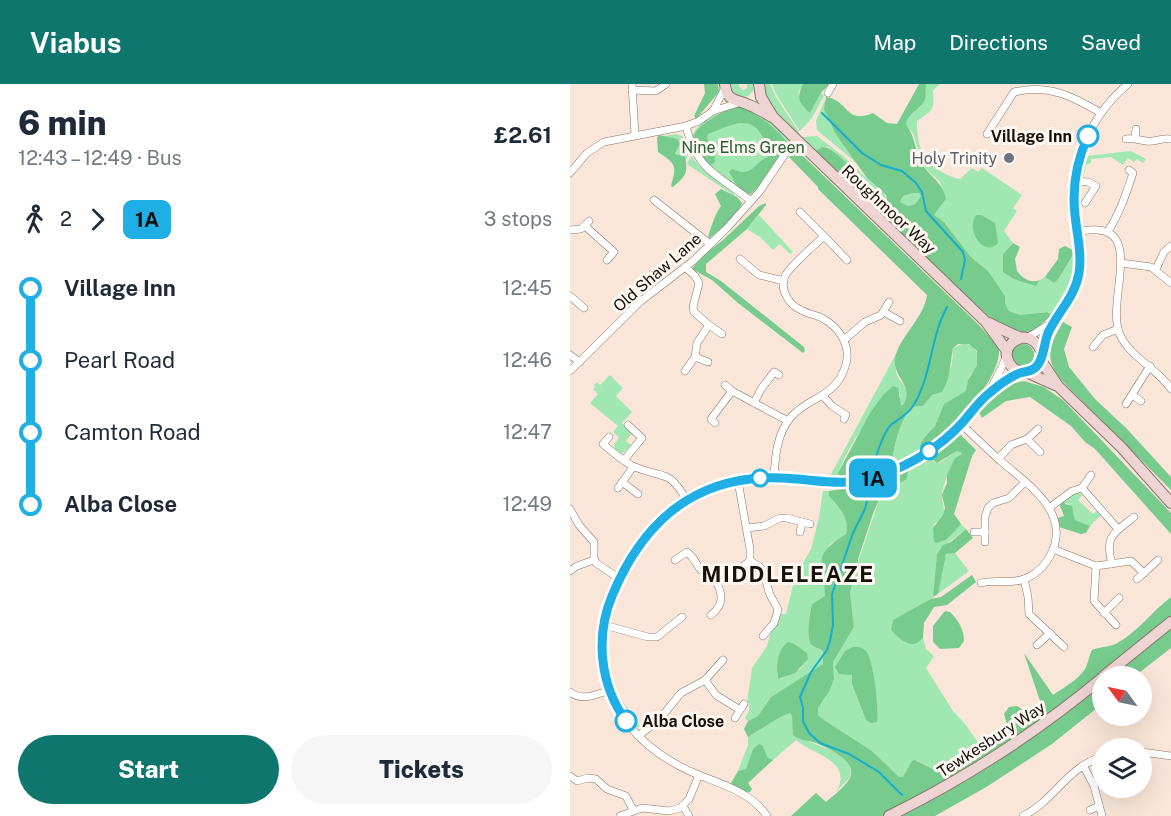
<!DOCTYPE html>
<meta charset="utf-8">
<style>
:root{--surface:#fff;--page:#f6f6f7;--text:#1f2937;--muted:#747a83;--accent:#0f766e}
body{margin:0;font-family:"Public Sans",sans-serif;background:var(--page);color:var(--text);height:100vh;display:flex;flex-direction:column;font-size:22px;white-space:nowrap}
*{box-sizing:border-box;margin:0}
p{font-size:20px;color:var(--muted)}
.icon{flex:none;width:33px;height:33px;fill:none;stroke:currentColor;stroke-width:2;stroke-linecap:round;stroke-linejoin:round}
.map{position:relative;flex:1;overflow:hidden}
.panel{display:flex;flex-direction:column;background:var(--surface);width:570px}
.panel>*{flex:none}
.badge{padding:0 12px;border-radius:9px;font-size:21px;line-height:39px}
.needle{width:39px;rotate:303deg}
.tools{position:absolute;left:522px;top:582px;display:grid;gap:12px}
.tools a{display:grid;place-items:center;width:60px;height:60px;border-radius:50%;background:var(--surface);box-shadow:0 6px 24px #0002;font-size:30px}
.map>.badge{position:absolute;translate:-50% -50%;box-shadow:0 0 0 3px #fff}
.legs{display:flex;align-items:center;gap:9px;height:66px;padding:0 18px;font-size:20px}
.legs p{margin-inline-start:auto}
.headline{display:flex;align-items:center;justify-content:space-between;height:102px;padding:0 18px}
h1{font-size:33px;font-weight:800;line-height:45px}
.button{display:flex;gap:12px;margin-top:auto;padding:12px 18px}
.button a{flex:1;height:69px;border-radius:36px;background:var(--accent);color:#fff;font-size:24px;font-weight:800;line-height:69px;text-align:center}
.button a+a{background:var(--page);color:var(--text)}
ul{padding:0 18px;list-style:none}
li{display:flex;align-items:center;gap:21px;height:72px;font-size:22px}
li i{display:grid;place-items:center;width:9px;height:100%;margin:0 8px;background:currentColor}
li i::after{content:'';width:15px;height:15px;margin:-8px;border:4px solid;border-radius:50%;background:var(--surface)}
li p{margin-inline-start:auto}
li:first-child i{background:linear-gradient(#0000 50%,currentColor 0)}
li:last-child i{background:linear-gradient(currentColor 50%,#0000 0)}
header{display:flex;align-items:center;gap:36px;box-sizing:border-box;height:84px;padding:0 30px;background:var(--accent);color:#fff}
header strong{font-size:28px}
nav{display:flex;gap:33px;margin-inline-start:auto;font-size:21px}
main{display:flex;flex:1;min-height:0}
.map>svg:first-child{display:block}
.green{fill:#a0e7b2;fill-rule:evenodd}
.forest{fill:#76cb8d;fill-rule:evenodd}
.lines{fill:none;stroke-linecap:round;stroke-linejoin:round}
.stream{stroke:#16aecf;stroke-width:2}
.street-casing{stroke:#867569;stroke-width:8}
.secondary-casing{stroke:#867569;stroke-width:12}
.street{stroke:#fff;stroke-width:7}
.secondary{stroke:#eed4d2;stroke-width:10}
.line-1-casing{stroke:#fff;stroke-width:14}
.line-1{stroke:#1fafe5;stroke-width:9}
.stop-1-dot{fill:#fff;stroke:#1fafe5;stroke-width:3}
.worship-dot{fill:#6b7280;stroke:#fef6f0;stroke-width:2}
.labels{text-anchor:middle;stroke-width:6;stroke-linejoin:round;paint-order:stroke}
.stop-label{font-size:16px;font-weight:bold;fill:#17110c;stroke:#fef6f0;text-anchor:end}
.park-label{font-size:16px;fill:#266239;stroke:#fef6f0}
.worship-label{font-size:16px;fill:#5b616d;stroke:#fef6f0;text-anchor:end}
.street-label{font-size:16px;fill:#17110c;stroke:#fef6f0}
.district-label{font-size:22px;font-weight:bold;letter-spacing:1.5px;fill:#17110c;stroke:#fef6f0}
</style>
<header>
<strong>Viabus</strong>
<nav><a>Map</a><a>Directions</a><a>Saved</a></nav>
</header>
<main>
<section class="panel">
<div class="headline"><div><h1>6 min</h1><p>12:43 – 12:49 · Bus</p></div><b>£2.61</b></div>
<div class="legs"><svg class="icon" aria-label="walk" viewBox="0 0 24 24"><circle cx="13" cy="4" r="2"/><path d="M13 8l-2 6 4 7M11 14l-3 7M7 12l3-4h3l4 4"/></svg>2<svg class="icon" aria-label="forward" viewBox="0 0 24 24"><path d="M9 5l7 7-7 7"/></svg><b class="badge" style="background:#1fafe5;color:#111">1A</b><p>3 stops</p></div>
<ul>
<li><i style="color:#1fafe5"></i><b>Village Inn</b><p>12:45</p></li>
<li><i style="color:#1fafe5"></i><span>Pearl Road</span><p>12:46</p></li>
<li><i style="color:#1fafe5"></i><span>Camton Road</span><p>12:47</p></li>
<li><i style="color:#1fafe5"></i><b>Alba Close</b><p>12:49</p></li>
</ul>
<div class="button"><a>Start</a><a>Tickets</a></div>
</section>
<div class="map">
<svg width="601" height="732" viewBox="0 0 601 732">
<rect width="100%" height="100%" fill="#f9e6d8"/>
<g class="green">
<path d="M161,0H169V2L173,6L177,4V0H183V7L178,12L169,14L162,8Z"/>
<path d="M193,0H200L206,13L229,48L227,51L195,16Z"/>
<path d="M202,0H233L228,9L240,29L251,9L254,12L242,34L230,47L207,12Z"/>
<path d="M356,0H370L363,6C364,27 364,25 347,37C346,67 357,83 385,94L390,95L402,84L408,88L412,84L452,111L443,124L447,127L434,147L443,159L433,170V188L468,200L470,196L475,193L482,198L489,194L504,169C507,192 500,215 482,231L477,228L450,231L439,227L418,187L401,173L374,138L364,131L376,115L370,98L353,82L344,51L336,40L337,35L351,22Z"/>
<path d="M255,16C253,41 277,62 290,82L247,46L246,37Z"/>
<path d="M177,24L200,37L222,57L185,108L175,110L137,81L122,53C125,41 145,30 157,26C163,24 171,25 177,24Z"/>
<path d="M106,50L112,52L120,68L116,75L115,71H107L95,52Z"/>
<path d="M247,52L273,72L305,102L313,107L317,116L309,132L296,119L288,95L266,69L258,63H252L245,67L231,56L234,53Z"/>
<path d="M561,67L576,75L573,79L567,75L564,78L558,74L553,81L541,73L521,75V79L516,81L513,95L511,94L517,72Z"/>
<path d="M121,72C133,88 149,98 165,109L163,111L117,80Z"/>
<path d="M343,109H349L351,112L345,120L338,122L330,118L333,112Z"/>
<path d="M189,131L223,168L220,170L210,160L203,166L190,153L177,145Z"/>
<path d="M394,259C404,261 411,270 407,281C405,285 401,289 399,293C397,298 398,302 397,307L374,320L365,342L353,355L350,361L351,369L320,384C325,364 327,340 342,323L353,322L362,311L372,308L382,280L383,264Z"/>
<path d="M326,270C326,278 324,288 329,295C337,305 341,308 333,321L330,320V309C318,320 303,330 294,342C287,351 267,383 269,393L259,394Z"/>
<path d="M40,291L53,304L46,312L62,328L52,339L62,349L56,357L61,361L52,370L45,365L44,361L49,353L43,348L48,342L20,319L28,310L23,305L25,303L24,301L27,298L30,301Z"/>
<path d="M387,367L392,369L391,371C382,380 373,398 372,410C371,423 381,430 364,440V457L391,440L396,445L370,465L367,470L363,515L323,536L321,545L328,553L344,560L353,554L356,565L364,572L356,584L383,627L395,640L412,664L369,688L346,676L333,694L329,693L302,667L254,636L248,631V624L260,606L264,595L263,578L284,543L280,509L286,484V478H288L309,416L316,407L337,395L338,387L361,374L364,378L369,379ZM303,586L296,636L282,600V591L279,590Z"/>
<path d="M299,377L308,387L276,394L288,380Z"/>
<path d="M253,407H259C259,422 282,424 276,450L259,461L251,485L255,499V512L242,520L240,529V541L244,563L253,567V580L201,613L188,632L178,637L175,634L179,627V619H177L182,584L197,562L202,543L209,530H216L225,493L241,465L249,434ZM210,568L238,574L230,585L211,595L207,593Z"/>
<path d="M508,408L512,411L508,416L523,430L528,426L532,430L520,442L505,436L503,426L499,420L493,419L500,410Z"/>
<path d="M378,469H385L399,487L368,510L374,475Z"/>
<path d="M53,618L70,643H66L49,620Z"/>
<path d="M220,629L222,632L224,651L269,670L279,681L281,688L280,693L266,708C284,677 244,671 226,656L203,676L198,675L183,665L176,685L168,687L178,661V653C189,647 208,632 220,629Z"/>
</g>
<g class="forest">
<path d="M134,0H148L149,8L126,35L124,32L135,9Z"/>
<path d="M233,0H259L251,9L240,29C229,19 226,14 233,0Z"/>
<path d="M349,0H356C355,5 356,11 355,15C351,26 338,29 336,40C345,52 345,67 352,80C360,93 373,98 376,115L364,131L374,138L401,173L418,187L435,212V219L439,227L450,231L477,228L482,231L461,249L448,248L422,235L309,132L317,116L316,111L297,94L265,49L254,25L256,13C279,16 275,41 303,29L317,39L327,40ZM343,109H349L351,112L345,120L338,122L330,118L333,112Z"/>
<path d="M165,23C168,23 173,23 175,24C186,30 214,49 217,60L195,95L181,110H175C167,103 164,97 159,88L162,85C184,94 182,80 199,72C200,65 196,60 193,54C181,27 157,43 138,50L137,55L143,61L145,78L141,81C119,61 116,49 143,34C150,29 157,25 165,23Z"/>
<path d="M89,51L107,55L110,60L105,69L107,71H115C118,89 117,91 103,103L101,102C107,81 106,80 88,68L87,54Z"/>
<path d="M252,63C266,62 288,94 299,105L302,111L296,119L245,67Z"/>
<path d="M224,69L233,72L410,242L429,264C431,299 377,349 351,369L350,361L353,355L365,342L374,320L396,307L398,296L407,281V267L399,260H388L383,264C380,279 381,293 372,308L362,311L353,322L342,323C327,340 325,364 320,384L308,387L299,377C286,379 286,388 276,394L269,393L268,389L300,329L313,311L323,302L328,304L331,321H333C346,300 319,293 326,270C333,249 354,233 357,211C320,175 283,139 248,105V103L219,73Z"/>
<path d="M151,105L167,113L172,119C169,132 151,145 140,154L138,153C141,143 145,130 151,122L145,110Z"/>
<path d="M196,119V121L177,145L136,180V188L151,197L234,263L235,267L233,269L168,219L142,196L122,185L131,173L153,156L189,122Z"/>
<path d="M406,131H411L425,139L428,159C415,174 395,147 406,131Z"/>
<path d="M443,159L450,163L445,175L447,187C452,194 461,200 470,196L466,202L444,195L433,188V170Z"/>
<path d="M495,162L501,165L504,169L489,194L484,199L475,193L488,175L489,165Z"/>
<path d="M493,238L502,243L494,265L499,283L525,315L557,345L601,393V406L496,301C474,277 477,265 493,238Z"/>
<circle cx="453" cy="271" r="11"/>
<path d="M454,297L474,303L494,317L601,429V450L525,365L515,358L501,342L460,313L436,317L412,334L409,328C418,315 438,299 454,297Z"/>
<path d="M385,349L391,351L406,366L402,372L384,430L391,440L376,456L366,459L364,457L363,444L373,431L375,424L372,411L377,399V391L385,374L391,371L392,369L387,367L367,379L361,374Z"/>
<path d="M338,387L337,395L316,407L309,416L304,427L289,472L280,509L284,543L263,578L264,595L260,606L248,624V631L254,636L302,667L329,693H333L342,677L345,676L369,688L374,686C393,676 428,661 437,641L434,630L439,623L447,622L458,629L471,620L454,569L483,611C493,604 508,596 515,585C518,580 519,572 522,566C531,562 540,564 549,558C567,548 584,526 601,513V533L496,618L428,669L328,724L312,732H221L246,709L256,718C264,711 275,703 280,694C288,677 257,664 246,659C238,656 230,657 223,651L222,632L220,629C209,632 189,647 178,653L174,645L178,637L188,632L201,613L253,580V567C249,564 244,564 241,560C236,553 240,528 242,520L255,512C254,477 240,473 276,450C280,433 269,424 259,412V407L303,400Z"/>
<path d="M493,416L495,420L502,422L505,436L520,442L516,449L511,450L489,443L488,434L494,432L490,422Z"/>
<path d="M396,445L403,454L385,469L376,470L368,510L363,513L367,470L373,461L381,458Z"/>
<path d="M402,491L406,498L377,521L364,523L354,539L353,554C350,556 348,559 344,560C336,561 324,551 321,545L323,536L361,515L371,513Z"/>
<path d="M375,527L380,528C388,536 394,545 394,557L389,564L370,565L363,558V542Z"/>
<path d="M601,545V564L565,592H540Z"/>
<path d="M218,558L224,560L237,569L238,575L225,589L208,595C206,582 207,566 218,558Z"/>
<path d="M283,563C288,563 293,563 296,567C304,577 309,625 307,638L301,639L296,636L282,600V591L269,590L265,583L275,567Z"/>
<path d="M532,599V620L482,660L418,702L365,732H332C407,694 469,653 532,599Z"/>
<path d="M189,660L193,662L197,673L203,676L178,699L182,705L180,708C171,709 167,705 161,699L168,687L176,685L183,665Z"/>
</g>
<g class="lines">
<g class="stream">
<path d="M252,29L292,69L311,81L332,87L346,99L352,108L356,127L393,168L395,176L391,195"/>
<path d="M305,378C307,368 315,345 322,340C330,334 338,330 343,322C362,292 360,254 377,223"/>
<path d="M300,405L295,425L283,449L262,510L263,541L260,557L257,566L241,588L230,613L233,624V637L239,649L250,659L279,670L309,688L332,711"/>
</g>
<defs>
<g id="street">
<path d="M62,0L65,51"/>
<path d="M62,6L86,7L96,0"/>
<path d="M258,9L263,0"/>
<path d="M143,27L155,4"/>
<path d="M116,42C127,88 148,90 181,117"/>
<path d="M417,50L444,8C479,0 502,12 531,29"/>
<path d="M565,54L566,45"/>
<path d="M556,55C564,54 569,56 576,57C585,59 590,53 601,55"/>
<path d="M0,89L17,69L34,58L116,42L129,37L143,27L168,19"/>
<path d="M505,97L518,98L526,102L515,119"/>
<path d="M84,116L140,160"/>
<path d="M15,142L44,168L37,176"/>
<path d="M0,146L11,145L19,137"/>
<path d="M538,147C550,129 556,110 563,89L559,86"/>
<path d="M507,148C582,131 534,216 550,251C561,274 587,284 601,305"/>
<path d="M254,152L277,176"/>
<path d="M170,175L189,191L214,197"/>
<path d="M551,179L581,183L601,199"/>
<path d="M115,183L125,192L129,199L123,223L124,228L139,241L127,259L125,273L138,278"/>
<path d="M586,185L594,168L601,162"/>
<path d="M0,212L14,224"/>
<path d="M314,228L330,237"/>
<path d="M139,241L152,250"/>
<path d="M457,254L483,238"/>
<path d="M274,256L295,238L311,231L319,218"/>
<path d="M523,263L533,251L548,245"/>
<path d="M472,267C481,238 504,218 509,189C512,169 507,150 505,130C499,81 520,32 558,0"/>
<path d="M0,271L10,278"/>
<path d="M0,287L71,217L123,177L157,144L190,107L219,64"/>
<path d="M115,287L125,273"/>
<path d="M155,301L162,307"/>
<path d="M418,311L451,288"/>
<path d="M562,311L571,317"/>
<path d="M253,312L262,322L276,331L274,335"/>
<path d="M184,319L191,305L204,288L209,291"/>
<path d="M556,320L580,282"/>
<path d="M145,339L141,335L162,307L218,337"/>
<path d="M391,340C405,353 418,366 432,378C458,401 500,427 482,468C477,479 468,489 457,494C442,501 426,495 411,499"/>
<path d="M39,353L33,360C43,368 54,379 65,383C93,395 98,384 116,415"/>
<path d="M457,355L470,368"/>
<path d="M428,375L441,361L457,355L468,345"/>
<path d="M54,376L72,354L58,341"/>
<path d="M204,394C205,373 207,349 221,333C240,311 266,315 276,280C281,261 269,243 252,234C246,231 238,230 231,226C219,221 209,205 215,192C220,182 245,161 254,152L230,128"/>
<path d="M168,397L180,465V477C200,487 193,491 199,508C201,515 206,519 208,526L204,539L193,552"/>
<path d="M52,398L68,410"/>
<path d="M48,404L63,383"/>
<path d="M512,404L521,391"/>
<path d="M479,424L502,407L512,404L548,445"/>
<path d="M0,425L9,441L24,458V474L26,479L50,495"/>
<path d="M177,444L194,442L210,434H217L240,440"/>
<path d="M230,448L232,438"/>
<path d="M404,448H415"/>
<path d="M415,458V433L418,424L423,419L439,414L455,398"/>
<path d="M483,465L526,482L561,477L574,489L588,476"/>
<path d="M105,476L117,468C131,479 122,485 144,493L170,484L180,477"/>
<path d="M542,480C534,452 544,449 564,433"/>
<path d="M526,482L524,517L546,541"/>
<path d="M0,487L7,482L24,476"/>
<path d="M454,495L458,513L459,530L494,563"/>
<path d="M567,495L574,489"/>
<path d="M534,529L549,514"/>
<path d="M141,531C156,519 152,508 144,493"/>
<path d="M34,541L78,553H87L112,533"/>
<path d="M467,561L480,549"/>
<path d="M135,596L146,611L170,626L174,620"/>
<path d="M0,608C12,618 27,610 40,606"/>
<path d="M165,634L170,626"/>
<path d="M68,652L88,637L111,609L135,596L153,576"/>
<path d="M572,668L601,672"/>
<path d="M513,681L524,702L532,732"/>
<path d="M0,692L7,697L18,694L26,695L37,705L56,712L63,726"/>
<path d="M113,722L119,732"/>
<path d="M520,726L529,722"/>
<path d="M50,732L72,724L99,727L110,724L119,715L129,691"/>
<path d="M197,732C180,707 150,700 124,689C94,676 69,658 51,630C38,608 30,578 32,552C37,498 83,425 135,405C159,396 189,392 215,394C228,395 242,399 255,399C318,401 381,363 416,312C425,299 431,285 437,271"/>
<path d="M453,732C484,717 498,682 532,673"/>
</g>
<g id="secondary">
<path d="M155,0C156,18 167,15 179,21C187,24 195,29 202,33"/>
<path d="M189,0L191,13L203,33L416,238L437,267"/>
<path d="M419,239C429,244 439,249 449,253C453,254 458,253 462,256C466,258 469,262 471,267C472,273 470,279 466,283C446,302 420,264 451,254"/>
<path d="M470,275L488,302L552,364L601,419"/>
<path d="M456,288L485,301"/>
<path d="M534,592L601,538"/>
<path d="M319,732C396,694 466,649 532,594"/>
</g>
</defs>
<use href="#street" class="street-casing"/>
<use href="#secondary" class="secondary-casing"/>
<use href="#street" class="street"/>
<use href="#secondary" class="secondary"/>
</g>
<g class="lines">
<defs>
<path id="line-1" d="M56,637C30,601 25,553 42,512C73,437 127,390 211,394C246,395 273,404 309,392C340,381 370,363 392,339C400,330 407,320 416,312C425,304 439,293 450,289C456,287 461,288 466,283C474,275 474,259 478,249C488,228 505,213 509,189C512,169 507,151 505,131C502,104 507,76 518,52"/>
</defs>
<use href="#line-1" class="line-1-casing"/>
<use href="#line-1" class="line-1"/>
</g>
<g class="stop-1-dot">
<circle cx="518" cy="52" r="10"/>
<circle cx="359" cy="367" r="8"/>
<circle cx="190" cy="394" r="8"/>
<circle cx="56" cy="637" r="10"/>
</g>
<circle class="worship-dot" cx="439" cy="74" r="6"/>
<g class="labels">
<g class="stop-label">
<text x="502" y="58">Village Inn</text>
<text x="72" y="643" text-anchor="start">Alba Close</text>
</g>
<g class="park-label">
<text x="173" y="69">Nine Elms Green</text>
</g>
<g class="worship-label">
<text x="427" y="80">Holy Trinity</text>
</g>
<g class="street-label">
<text transform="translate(319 125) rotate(43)" y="6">Roughmoor Way</text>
<text transform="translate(87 188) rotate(-41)" y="6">Old Shaw Lane</text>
<text transform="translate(421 655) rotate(-33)" y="6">Tewkesbury Way</text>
</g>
<g class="district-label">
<text x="218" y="498">MIDDLELEAZE</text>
</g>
</g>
</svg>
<div class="tools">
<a><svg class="needle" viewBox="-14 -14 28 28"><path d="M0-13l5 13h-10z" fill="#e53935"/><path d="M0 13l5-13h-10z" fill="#747a83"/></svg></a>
<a><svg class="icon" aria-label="layers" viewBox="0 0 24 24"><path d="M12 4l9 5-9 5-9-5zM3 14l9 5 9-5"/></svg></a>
</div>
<b class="badge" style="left:303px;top:394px;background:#1fafe5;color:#111">1A</b>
</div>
</main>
